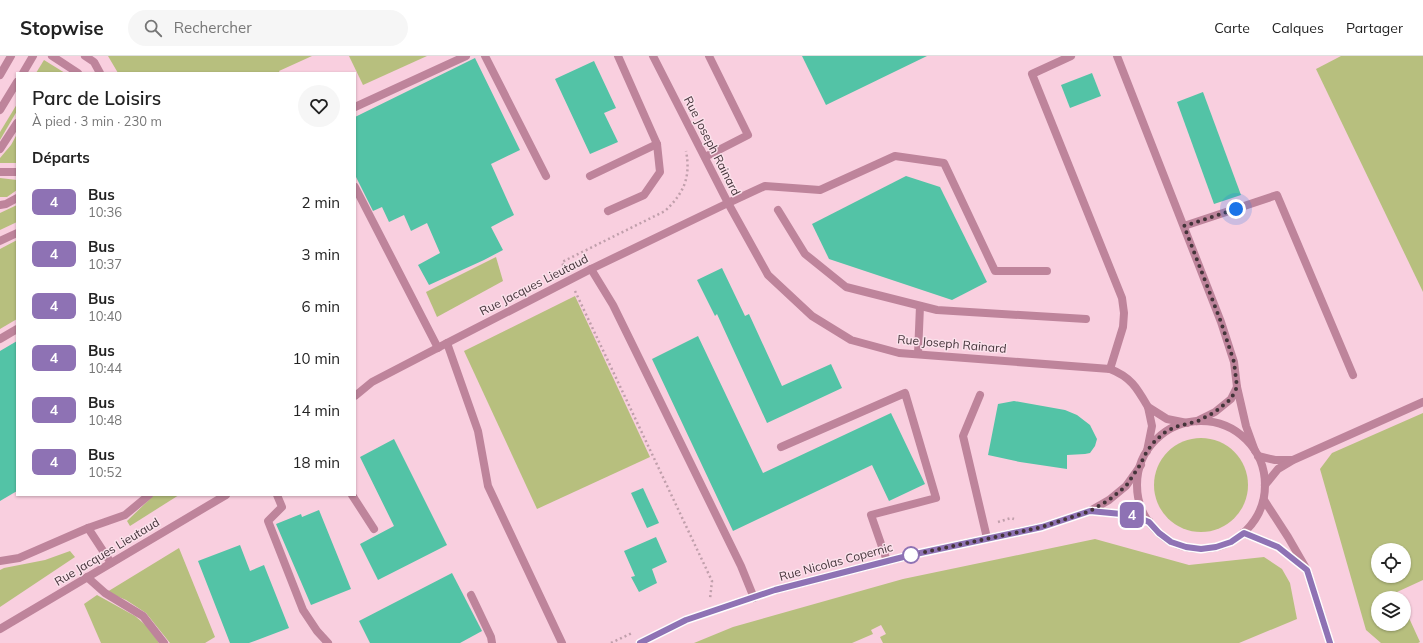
<!DOCTYPE html>
<html lang="fr">
<meta charset="utf-8">
<style>
:root{--surface:#fff;--page:#f6f6f6;--text:#222;--muted:#767676;--line:#e0e0e0}
body{margin:0;font-family:Mulish,sans-serif;background:var(--page);color:var(--text);height:100vh;display:flex;flex-direction:column;font-size:15px;white-space:nowrap}
*{box-sizing:border-box;margin:0}
p{font-size:13px;color:var(--muted)}
.icon{flex:none;width:22px;height:22px;fill:none;stroke:currentColor;stroke-width:2;stroke-linecap:round;stroke-linejoin:round}
.map{position:relative;flex:1;overflow:hidden}
.side{position:absolute;left:16px;top:16px;width:340px;height:424px;display:flex;flex-direction:column;background:var(--surface);border-radius:0px;box-shadow:0 1px 3px #0004}
.side>*{flex:none}
.badge{padding:0 8px;border-radius:6px;font-size:14px;line-height:26px}
.controls{position:absolute;left:1371px;top:487px;display:grid;gap:8px}
.controls a{display:grid;place-items:center;width:40px;height:40px;border-radius:50%;background:var(--surface);box-shadow:0 1px 3px #0004;font-size:20px}
.you{position:absolute;width:20px;height:20px;margin:-10px;border:3px solid #fff;border-radius:50%;background:#1a73e8;box-shadow:0 0 0 6px #1a73e833}
.map>.badge{position:absolute;translate:-50% -50%;box-shadow:0 0 0 2px #fff}
h2{padding:0 16px;font-size:15px;line-height:36px}
.round{display:grid;place-items:center;flex:none;width:42px;height:42px;border-radius:21px;background:var(--page)}
.summary{display:flex;align-items:center;justify-content:space-between;height:68px;padding:0 16px}
h1{font-size:19px;font-weight:600;line-height:30px}
ul{padding:0;list-style:none}
li{display:flex;align-items:center;gap:12px;height:52px;padding:0 16px}
li div{flex:1}
li b{display:block;font-size:15px}
li em{font-style:normal}
li .badge{min-width:44px;font-weight:700;text-align:center}
header{display:flex;align-items:center;gap:24px;box-sizing:border-box;height:56px;padding:0 20px;background:var(--surface);border-bottom:1px solid var(--line)}
header strong{font-size:19px}
nav{display:flex;gap:22px;margin-inline-start:auto;font-size:14px}
.search{width:280px;height:36px;background:var(--page);display:flex;align-items:center;gap:10px;box-sizing:border-box;padding:0 14px;border-radius:22px;color:var(--muted);font-size:15px}
.map>svg:first-child{display:block}
.green{fill:#b7bf7e;fill-rule:evenodd}
.building{fill:#53c3a6}
.lines{fill:none;stroke-linecap:round;stroke-linejoin:round}
.path{stroke:#c09fab;stroke-width:2.5;stroke-dasharray:2 3;stroke-linecap:butt}
.service{stroke:#be849b;stroke-width:8}
.minor{stroke:#be849b;stroke-width:8}
.tertiary{stroke:#be849b;stroke-width:8}
.line-casing{stroke:#fff;stroke-width:9}
.line{stroke:#8e72b4;stroke-width:6}
.walk{stroke:#44343a;stroke-width:4;stroke-dasharray:0 7.2}
.stop-dot{fill:#fff;stroke:#8e72b4;stroke-width:2}
.labels{text-anchor:middle;stroke-width:3;stroke-linejoin:round;paint-order:stroke}
.street-label{font-size:12px;fill:#44343a;stroke:#fbe1eb}
</style>
<header>
<strong>Stopwise</strong>
<div class="search"><svg class="icon" aria-label="search" viewBox="0 0 24 24"><circle cx="10" cy="10" r="6"/><path d="M15 15l6 6"/></svg>Rechercher</div>
<nav><a>Carte</a><a>Calques</a><a>Partager</a></nav>
</header>
<div class="map">
<svg width="1423" height="587" viewBox="0 0 1423 587">
<rect width="100%" height="100%" fill="#f9cfdf"/>
<g class="green">
<path d="M108,0H312L279,15L280,17H118Z"/>
<path d="M349,0H427L363,29Z"/>
<path d="M1341,0H1423V236L1316,13Z"/>
<path d="M44,4L65,17H36Z"/>
<path d="M17,48V55L0,84V76Z"/>
<path d="M17,78V107H0V102L11,89Z"/>
<path d="M0,122L17,124V134L7,141H0Z"/>
<path d="M17,149V166L0,174V157Z"/>
<path d="M17,184V263L0,273V193Z"/>
<path d="M496,201L503,225L437,261L426,236Z"/>
<path d="M575,240L650,401L537,453L464,295Z"/>
<path d="M1423,357V524L1397,536L1400,542H1378V568H1404V551L1420,586L1418,587H1381L1366,574L1320,413L1332,397ZM1378,494H1404V520H1378Z"/>
<circle cx="1201" cy="429" r="47"/>
<path d="M154,439H179L130,470L127,465Z"/>
<path d="M1095,483L1189,509L1264,501L1282,513L1290,527L1297,563L1239,587H883L880,581L886,578L881,569L871,574L873,578L852,587H694L733,571L903,523Z"/>
<path d="M179,492L215,581L205,587H170L146,557L126,544L107,536Z"/>
<path d="M70,495L75,501L0,551V514L4,512L45,504Z"/>
<path d="M97,539L135,560L149,572L159,587H101L84,548Z"/>
</g>
<g class="building">
<path d="M802,0H927L826,49Z"/>
<path d="M475,2L520,94L491,108L514,159L491,171L503,194L484,204L429,229L418,209L440,197L427,167L411,175L404,159L389,166L382,151L373,155L355,119V61Z"/>
<path d="M594,5L616,52L604,57L618,86L590,98L555,23Z"/>
<path d="M1092,17L1101,40L1070,52L1061,29Z"/>
<path d="M1203,36L1241,139L1214,148L1177,46Z"/>
<path d="M906,120L940,131L987,226L952,244L829,203L812,168Z"/>
<path d="M722,212L745,260L749,258L782,330L831,308L842,332L767,367L717,258L715,260L697,224Z"/>
<path d="M698,280L763,417L891,357L925,428L889,445L872,409L733,475L652,303Z"/>
<path d="M17,285V435L0,445V295Z"/>
<path d="M1014,345L1065,354L1077,359L1090,369L1097,383L1095,390L1090,397L1085,398L1067,399V413L1020,406L988,399L998,348Z"/>
<path d="M394,383L447,489L378,524L360,488L394,470L360,401Z"/>
<path d="M643,432L659,467L647,472L631,437Z"/>
<path d="M319,454L351,533L311,549L276,468L301,458L302,461Z"/>
<path d="M656,481L667,506L652,513L657,527L639,536L631,521L635,520L624,495Z"/>
<path d="M240,489L250,515L264,509L289,572L249,587H230L198,505Z"/>
<path d="M452,517L482,575L460,587H370L359,565Z"/>
</g>
<g class="lines">
<g class="path">
<path d="M565,214L562,206L665,155C684,137 691,121 686,95"/>
<path d="M575,235L712,525L710,543"/>
<path d="M998,466L1011,462L1014,463"/>
<path d="M611,587L632,577"/>
</g>
<g class="service">
<path d="M52,0L78,17"/>
<path d="M85,0L94,6L100,17"/>
<path d="M485,0L546,120"/>
<path d="M1071,0L1032,18L1122,242L1124,257L1123,271L1110,313"/>
<path d="M23,17L33,0"/>
<path d="M0,19L11,0"/>
<path d="M355,51L466,0"/>
<path d="M0,54L17,26"/>
<path d="M0,93L17,67"/>
<path d="M705,101L748,79L709,0"/>
<path d="M0,116H17"/>
<path d="M590,120L657,88"/>
<path d="M355,131L438,292"/>
<path d="M728,147L765,130L820,134L895,100L944,107L995,215H1047"/>
<path d="M0,149L6,148L17,142"/>
<path d="M778,154L805,198L846,231L937,254L1086,263"/>
<path d="M608,155L644,139L660,116L657,88L618,0"/>
<path d="M1184,170L1277,139L1353,319"/>
<path d="M0,185L17,177"/>
<path d="M591,213L613,249L741,510L754,542"/>
<path d="M0,283L17,273"/>
<path d="M447,287L478,375L488,430L562,587"/>
<path d="M918,298L920,250"/>
<path d="M980,339L963,380L987,482"/>
<path d="M781,391L905,337L936,442L871,459L887,505"/>
<path d="M277,439L282,451L268,465L303,554L317,575L328,587"/>
<path d="M352,439L374,473"/>
<path d="M88,472L111,507"/>
<path d="M0,505L19,502L88,472L125,459L149,439"/>
<path d="M87,521L105,537L143,560L164,587"/>
<path d="M471,539L491,581L492,587"/>
</g>
<g class="minor">
<path d="M653,0L728,147L768,219L812,260L851,284L899,297L1110,313C1131,321 1137,332 1148,351"/>
<path d="M1117,0L1221,266L1234,306L1237,331"/>
<path d="M355,340L372,326L447,287L591,213L728,147"/>
<path d="M1197,365L1215,356L1231,343L1237,331L1246,370L1255,395"/>
<path d="M1147,395L1152,370L1148,351L1167,363L1187,367"/>
<path d="M1091,455L1132,459L1149,465"/>
<path d="M0,573L226,439"/>
<path d="M640,587L686,564L775,534L911,499L1041,471L1090,455L1109,444L1126,430L1141,409"/>
</g>
<g class="tertiary">
<circle cx="1201" cy="429" r="64"/>
<path d="M1258,400L1275,404H1292"/>
<path d="M1265,429L1278,413L1293,404L1423,346"/>
<path d="M1264,444L1288,481L1307,514L1330,587"/>
<path d="M1243,477L1278,491L1303,511"/>
</g>
</g>
<g class="lines">
<defs>
<path id="line" d="M640,587L686,564L775,534L911,499L1042,471L1090,455L1132,459L1149,466L1159,477L1171,486L1186,491L1201,493L1216,491L1231,486L1244,477L1278,491L1307,514L1330,587"/>
</defs>
<use href="#line" class="line-casing"/>
<use href="#line" class="line"/>
<path class="walk" d="M911,499L1042,471L1090,455L1109,444L1126,430L1140,409L1147,395L1155,385L1164,377L1175,371L1198,365L1215,356L1231,343L1237,331L1234,306L1221,266L1184,170L1236,153"/>
</g>
<circle class="stop-dot" cx="911" cy="499" r="8"/>
<g class="labels">
<g class="street-label">
<text transform="translate(712 90) rotate(63)" y="4">Rue Joseph Rainard</text>
<text transform="translate(534 229) rotate(-27)" y="4">Rue Jacques Lieutaud</text>
<text transform="translate(952 288) rotate(5)" y="4">Rue Joseph Rainard</text>
<text transform="translate(107 496) rotate(-31)" y="4">Rue Jacques Lieutaud</text>
<text transform="translate(836 506) rotate(-15)" y="4">Rue Nicolas Copernic</text>
</g>
</g>
</svg>
<div class="controls">
<a><svg class="icon" aria-label="locate" viewBox="0 0 24 24"><circle cx="12" cy="12" r="6"/><path d="M12 2v4M12 18v4M2 12h4M18 12h4"/></svg></a>
<a><svg class="icon" aria-label="layers" viewBox="0 0 24 24"><path d="M12 4l9 5-9 5-9-5zM3 14l9 5 9-5"/></svg></a>
</div>
<div class="you" style="left:1236px;top:153px"></div>
<b class="badge" style="left:1132px;top:459px;background:#8e72b4;color:#fff">4</b>
<section class="side">
<div class="summary"><div><h1>Parc de Loisirs</h1><p>À pied · 3 min · 230 m</p></div><a class="round"><svg class="icon" aria-label="heart" viewBox="0 0 24 24"><path d="M12 20l-8-8c-3-5 5-10 8-4 3-6 11-1 8 4z"/></svg></a></div>
<h2>Départs</h2>
<ul>
<li><span class="badge" style="background:#8e72b4;color:#fff">4</span><div><b>Bus</b><p>10:36</p></div><em>2 min</em></li>
<li><span class="badge" style="background:#8e72b4;color:#fff">4</span><div><b>Bus</b><p>10:37</p></div><em>3 min</em></li>
<li><span class="badge" style="background:#8e72b4;color:#fff">4</span><div><b>Bus</b><p>10:40</p></div><em>6 min</em></li>
<li><span class="badge" style="background:#8e72b4;color:#fff">4</span><div><b>Bus</b><p>10:44</p></div><em>10 min</em></li>
<li><span class="badge" style="background:#8e72b4;color:#fff">4</span><div><b>Bus</b><p>10:48</p></div><em>14 min</em></li>
<li><span class="badge" style="background:#8e72b4;color:#fff">4</span><div><b>Bus</b><p>10:52</p></div><em>18 min</em></li>
</ul>
</section>
</div>
